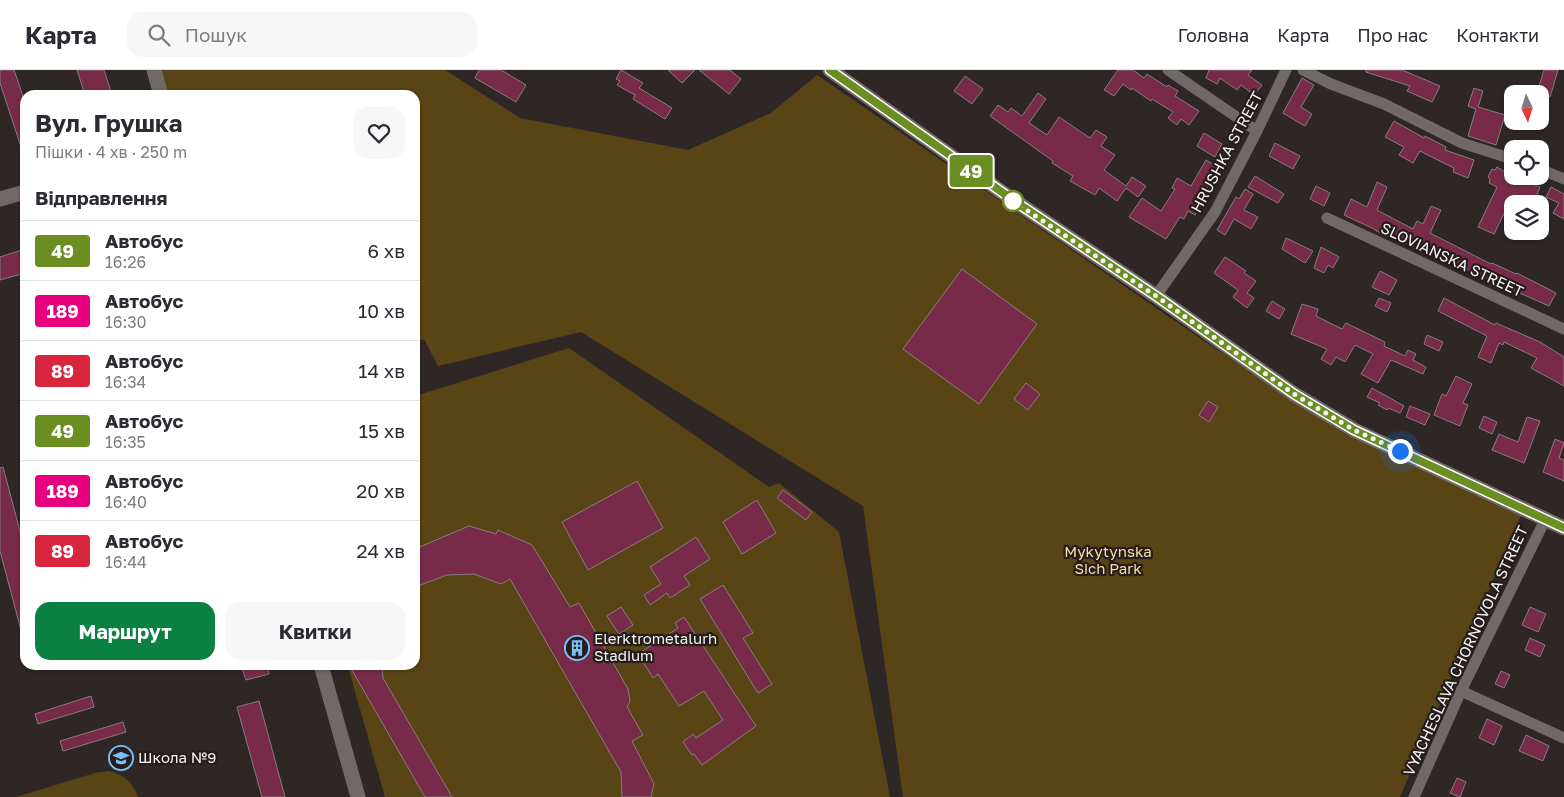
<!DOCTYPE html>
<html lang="uk">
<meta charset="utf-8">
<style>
:root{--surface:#fff;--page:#f7f7f7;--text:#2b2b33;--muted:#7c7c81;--line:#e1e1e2;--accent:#0b8043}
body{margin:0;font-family:"Golos Text",sans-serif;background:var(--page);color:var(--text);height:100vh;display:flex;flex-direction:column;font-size:19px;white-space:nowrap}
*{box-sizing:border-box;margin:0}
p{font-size:16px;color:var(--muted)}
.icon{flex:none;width:28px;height:28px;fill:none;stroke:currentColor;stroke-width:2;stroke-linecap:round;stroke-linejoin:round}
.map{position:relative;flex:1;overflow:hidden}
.drawer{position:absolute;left:20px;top:20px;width:400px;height:580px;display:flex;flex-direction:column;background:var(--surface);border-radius:15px;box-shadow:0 1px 4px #0004}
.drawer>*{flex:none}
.badge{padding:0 10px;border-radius:4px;font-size:18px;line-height:32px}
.needle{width:32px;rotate:176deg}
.fabs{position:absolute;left:1504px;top:15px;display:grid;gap:10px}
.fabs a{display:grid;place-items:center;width:45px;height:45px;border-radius:10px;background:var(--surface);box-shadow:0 1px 4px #0004;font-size:25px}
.you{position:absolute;width:25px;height:25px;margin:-12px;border:4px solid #fff;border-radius:50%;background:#1a73e8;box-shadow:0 0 0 8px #1a73e833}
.map>.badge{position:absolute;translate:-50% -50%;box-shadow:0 0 0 2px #fff}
h2{padding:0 15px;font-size:19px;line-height:45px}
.round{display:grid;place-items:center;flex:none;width:52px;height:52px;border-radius:15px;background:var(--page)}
.overview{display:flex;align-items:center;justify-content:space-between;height:85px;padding:0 15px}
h1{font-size:24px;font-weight:700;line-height:38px}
.cta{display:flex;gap:10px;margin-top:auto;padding:10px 15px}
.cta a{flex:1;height:58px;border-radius:15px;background:var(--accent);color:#fff;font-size:20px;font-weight:700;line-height:58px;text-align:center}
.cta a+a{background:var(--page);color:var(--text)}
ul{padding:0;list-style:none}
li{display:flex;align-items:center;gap:15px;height:60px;padding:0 15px;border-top:1px solid var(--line)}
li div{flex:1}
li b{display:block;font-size:19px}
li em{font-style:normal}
li .badge{min-width:55px;font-weight:700;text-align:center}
header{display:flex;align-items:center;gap:30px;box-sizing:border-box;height:70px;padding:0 25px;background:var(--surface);border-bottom:1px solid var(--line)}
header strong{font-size:24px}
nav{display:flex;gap:28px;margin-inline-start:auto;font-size:18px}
.search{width:350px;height:45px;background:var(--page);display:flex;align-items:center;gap:12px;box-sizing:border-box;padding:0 18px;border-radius:15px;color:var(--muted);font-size:19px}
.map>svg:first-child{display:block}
.green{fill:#594416}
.building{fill:#782b48;stroke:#867d80}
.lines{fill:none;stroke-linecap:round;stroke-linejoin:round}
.minor{stroke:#716968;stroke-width:11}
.secondary{stroke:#716968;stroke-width:15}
.line-casing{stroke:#fff;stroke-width:11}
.line{stroke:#6b8e23;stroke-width:8}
.walk{stroke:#f7f3f2;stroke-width:5;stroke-dasharray:0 9}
.stop-dot{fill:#fff;stroke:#6b8e23;stroke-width:2.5}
.labels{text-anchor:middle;stroke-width:4.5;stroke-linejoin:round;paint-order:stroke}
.street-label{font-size:15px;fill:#f7f3f2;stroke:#241d1c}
.park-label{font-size:15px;fill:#fbdda0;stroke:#241d1c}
.poi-label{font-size:15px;fill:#f7f3f2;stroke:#241d1c;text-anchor:start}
</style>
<header>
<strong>Карта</strong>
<div class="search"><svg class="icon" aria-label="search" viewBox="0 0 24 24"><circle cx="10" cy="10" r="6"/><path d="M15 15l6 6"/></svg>Пошук</div>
<nav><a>Головна</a><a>Карта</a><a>Про нас</a><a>Контакти</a></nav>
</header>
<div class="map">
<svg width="1564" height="727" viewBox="0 0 1564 727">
<rect width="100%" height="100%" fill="#2e2726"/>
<g class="green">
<path d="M162,0H445L520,48L688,80L771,43L817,5L1213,277L1345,364L1522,443L1400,727H903L863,436L581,262L438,296L424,269L415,271V25H168Z"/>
<path d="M569,278L769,417L779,413L839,462L890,727H385L348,597V595H415V326Z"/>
<path d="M108,701C123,704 133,712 138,727H16L95,703Z"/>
</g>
<g class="building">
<path d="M0,0H14L25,32V83H23L0,13Z"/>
<path d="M77,0H104L112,25H85Z"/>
<path d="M479,0H501L526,15L516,32L475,8Z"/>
<path d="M621,0L643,13L639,18L672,38L665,49L633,29L635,25L617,15L620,11L616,9Z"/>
<path d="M668,0H695L682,13Z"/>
<path d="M699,0H730L741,9L729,24Z"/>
<path d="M1118,0H1133L1144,8L1147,4L1167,17L1168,15L1178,21L1175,26L1199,41L1189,55L1181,49L1177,55L1168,48L1173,42L1152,29L1151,31L1132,18L1131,20L1123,14L1114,26L1104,20Z"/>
<path d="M1209,0H1252L1248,5L1262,15L1254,25L1241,15L1237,20L1220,8L1217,14L1206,8Z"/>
<path d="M1366,0H1402L1440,16L1432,32L1407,21L1410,16L1366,2Z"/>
<path d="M1544,0H1558L1550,27L1537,23Z"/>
<path d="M965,6L983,19L972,34L954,21Z"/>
<path d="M1302,8L1314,15L1301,37L1312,44L1305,56L1283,43Z"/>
<path d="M1474,18L1483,21L1478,37L1505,45L1496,75L1468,66L1476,39L1468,36Z"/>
<path d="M1038,23L1046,29L1029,53L1047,65L1059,47L1090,68L1096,60L1107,67L1101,76L1115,85L1104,100L1126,116L1132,107L1146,116L1138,127L1126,118L1117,131L1099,118L1095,125L1070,111L1073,106L1052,93L1053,91L990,46L998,35L1008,42L1011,38L1022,46Z"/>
<path d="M1394,51L1424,68L1425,66L1446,77L1445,80L1474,90L1468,108L1453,102L1454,98L1420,81L1413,93L1399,85L1404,77L1385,67Z"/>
<path d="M1204,63L1222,74L1215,87L1197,76Z"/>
<path d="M1275,73L1300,86L1293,99L1269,86Z"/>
<path d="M1206,90L1219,98L1197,135L1200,137L1195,145L1188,141L1184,149L1180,147L1166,169L1129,147L1142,128L1161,141L1175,119L1172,118L1177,108L1191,116Z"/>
<path d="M1497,97L1512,106L1540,117L1533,134L1513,125L1494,164L1478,157L1497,117L1489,113L1490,109L1488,107L1492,99L1495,100Z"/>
<path d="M1255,106L1284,124L1278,133L1248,117Z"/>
<path d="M1377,112L1387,117L1377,140L1413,159L1417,151L1423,154L1431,136L1441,140L1430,163L1491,194L1492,193L1516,204L1517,203L1556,223L1549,236L1389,165L1387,167L1372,158L1344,145L1351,129L1367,137Z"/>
<path d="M1316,116L1330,123L1324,136L1310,129Z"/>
<path d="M1551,117L1564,124V149L1553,143L1559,133L1546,127Z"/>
<path d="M1245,119L1253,124L1244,140L1258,147L1251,159L1234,149L1225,165L1217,160L1236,127L1239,129Z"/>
<path d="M1286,168L1313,181L1305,193L1282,179Z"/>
<path d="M1321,177L1339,187L1333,198L1328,195L1324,203L1314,198Z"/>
<path d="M25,179V203L0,210V187Z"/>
<path d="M1225,187L1246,201L1244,203L1256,211L1247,223L1254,228L1247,238L1233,227L1238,220L1214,203Z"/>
<path d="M962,199L1037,254L979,334L903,279Z"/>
<path d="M1380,201L1397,210L1389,225L1372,217Z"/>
<path d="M1379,228L1391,233L1387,242L1375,236Z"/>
<path d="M1444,228L1495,255L1496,253L1540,272L1564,287V316L1531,298L1537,288L1504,272L1503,275L1499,273L1491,293L1478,287L1487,266L1438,241Z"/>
<path d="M1272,231L1285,239L1279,249L1266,241Z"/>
<path d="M1302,234L1318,239L1316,246L1342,259L1346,253L1385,272L1384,276L1405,286L1408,280L1416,284L1413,290L1426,297L1423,304L1391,290L1378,313L1361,304L1373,284L1355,275L1345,292L1336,287L1331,295L1321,289L1327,279L1291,264Z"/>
<path d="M1427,265L1443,272L1439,281L1424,274Z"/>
<path d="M1456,306L1472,314L1463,333L1468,335L1460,356L1434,345L1442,324L1446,326Z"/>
<path d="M1026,313L1040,324L1028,340L1014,329Z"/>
<path d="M1372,318L1404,336L1400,343L1388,338L1387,340L1378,335L1380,333L1367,327Z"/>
<path d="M1208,331L1218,337L1209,352L1199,345Z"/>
<path d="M1410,336L1430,344L1425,355L1406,347Z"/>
<path d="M1484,346L1497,352L1492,364L1479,358Z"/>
<path d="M1527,347L1540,351L1524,393L1492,380L1499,364L1518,372Z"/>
<path d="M1555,369L1564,373L1559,388L1564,390V411L1543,402Z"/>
<path d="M3,397L25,480V564H22L0,481V398Z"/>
<path d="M637,411L663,458L588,500L562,452Z"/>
<path d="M783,420L812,442L806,450L777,428Z"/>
<path d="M757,430L776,463L742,484L723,452Z"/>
<path d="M469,456L496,464L498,460L532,475L570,537L579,533L628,619L630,631L627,637L643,665L632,671L654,714L651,727H622L621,702L510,509L501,514L474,504L447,505L415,517V479Z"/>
<path d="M696,467L710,489L684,506L690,515L670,528L667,523L650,535L644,525L661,514L650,497Z"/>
<path d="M723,515L753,563L743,568L772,614L758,623L700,529Z"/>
<path d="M621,537L633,555L619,564L607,546Z"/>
<path d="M1530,537L1546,544L1538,562L1522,555Z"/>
<path d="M684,547L756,656L702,695L694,684L692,685L683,672L693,664L696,668L723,650L704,621L679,636L658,604L653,608L638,584L678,558L675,553Z"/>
<path d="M1530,568L1545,575L1540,587L1525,580Z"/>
<path d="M241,595H267L269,604L246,610Z"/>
<path d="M349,595H382L383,608L452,727H425Z"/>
<path d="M1501,601L1510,605L1504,618L1495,614Z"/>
<path d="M91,626L94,637L38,654L35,644Z"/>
<path d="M259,631L285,727H262L237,637Z"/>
<path d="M1487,649L1502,656L1494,675L1479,668Z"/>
<path d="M123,652L126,662L63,681L60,671Z"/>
<path d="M1526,665L1549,676L1543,691L1519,681Z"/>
<path d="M1457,708L1466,712L1460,727L1450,723Z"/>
</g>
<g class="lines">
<g class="minor">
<path d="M1168,0L1257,61"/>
<path d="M1303,0L1331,14L1384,34L1462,73L1512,89"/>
<path d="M1540,99L1564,109"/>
<path d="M1327,148L1564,259"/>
<path d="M1156,226L1215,142L1257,61L1286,0"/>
<path d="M1461,621L1564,668"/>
<path d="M1414,727L1461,621L1546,448"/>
</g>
<g class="secondary">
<path d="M154,0L161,25"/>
<path d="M830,0L1013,130L1156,226L1294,324L1354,360L1564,458"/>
<path d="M0,129L25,122"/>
<path d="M321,595L358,727"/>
</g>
</g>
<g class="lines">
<defs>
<path id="line" d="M830,0L1013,130L1156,226L1294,324L1354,360L1564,458"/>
</defs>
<use href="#line" class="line-casing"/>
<use href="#line" class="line"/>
<path class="walk" d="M1013,131L1156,226L1294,324L1354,360L1400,381"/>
</g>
<defs>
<symbol id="building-ring" viewBox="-11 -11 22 22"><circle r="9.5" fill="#241d1c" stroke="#7bbef8" stroke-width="1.5"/><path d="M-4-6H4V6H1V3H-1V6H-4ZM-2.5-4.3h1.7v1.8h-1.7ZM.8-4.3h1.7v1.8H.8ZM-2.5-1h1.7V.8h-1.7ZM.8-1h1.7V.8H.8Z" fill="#7bbef8"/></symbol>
<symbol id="school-ring" viewBox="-11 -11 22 22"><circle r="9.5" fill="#241d1c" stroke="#7bbef8" stroke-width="1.5"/><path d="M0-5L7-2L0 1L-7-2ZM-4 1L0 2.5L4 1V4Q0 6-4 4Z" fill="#7bbef8"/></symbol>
</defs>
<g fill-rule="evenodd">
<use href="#building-ring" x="563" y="564" width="28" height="28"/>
<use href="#school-ring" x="107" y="674" width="28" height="28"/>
</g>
<circle class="stop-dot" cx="1013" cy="131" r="10"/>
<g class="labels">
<g class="street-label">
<text transform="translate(1227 82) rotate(-62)" y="5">HRUSHKA STREET</text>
<text transform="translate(1452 190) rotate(25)" y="5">SLOVIANSKA STREET</text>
<text transform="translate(1466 581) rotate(-65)" y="5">VYACHESLAVA CHORNOVOLA STREET</text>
</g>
<g class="park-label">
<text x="1108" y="487">Mykytynska<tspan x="1108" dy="17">Sich Park</tspan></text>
</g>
<g class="poi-label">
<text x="594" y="574">Elerktrometalurh<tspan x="594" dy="17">Stadium</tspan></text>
<text x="138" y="693">Школа №9</text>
</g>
</g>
</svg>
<div class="fabs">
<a><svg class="needle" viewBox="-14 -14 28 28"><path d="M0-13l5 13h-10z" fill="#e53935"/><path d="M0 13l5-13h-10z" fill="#7c7c81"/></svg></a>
<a><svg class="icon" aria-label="locate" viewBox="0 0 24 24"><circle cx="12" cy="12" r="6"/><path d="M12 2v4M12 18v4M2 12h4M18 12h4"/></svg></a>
<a><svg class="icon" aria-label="layers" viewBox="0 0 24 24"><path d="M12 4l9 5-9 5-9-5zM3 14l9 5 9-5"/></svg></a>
</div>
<div class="you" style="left:1400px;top:381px"></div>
<b class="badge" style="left:971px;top:101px;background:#6b8e23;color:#fff">49</b>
<section class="drawer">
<div class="overview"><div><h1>Вул. Грушка</h1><p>Пішки · 4 хв · 250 m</p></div><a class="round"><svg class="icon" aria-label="heart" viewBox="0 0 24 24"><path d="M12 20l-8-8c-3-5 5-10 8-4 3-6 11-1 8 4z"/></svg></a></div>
<h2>Відправлення</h2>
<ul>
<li><span class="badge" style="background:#6b8e23;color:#fff">49</span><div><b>Автобус</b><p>16:26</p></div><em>6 хв</em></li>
<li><span class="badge" style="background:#e6007e;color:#fff">189</span><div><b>Автобус</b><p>16:30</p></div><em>10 хв</em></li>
<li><span class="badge" style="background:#d7263d;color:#fff">89</span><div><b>Автобус</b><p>16:34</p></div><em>14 хв</em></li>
<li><span class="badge" style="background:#6b8e23;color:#fff">49</span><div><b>Автобус</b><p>16:35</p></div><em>15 хв</em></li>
<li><span class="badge" style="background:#e6007e;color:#fff">189</span><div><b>Автобус</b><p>16:40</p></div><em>20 хв</em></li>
<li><span class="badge" style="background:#d7263d;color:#fff">89</span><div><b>Автобус</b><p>16:44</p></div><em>24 хв</em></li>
</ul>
<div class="cta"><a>Маршрут</a><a>Квитки</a></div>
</section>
</div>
